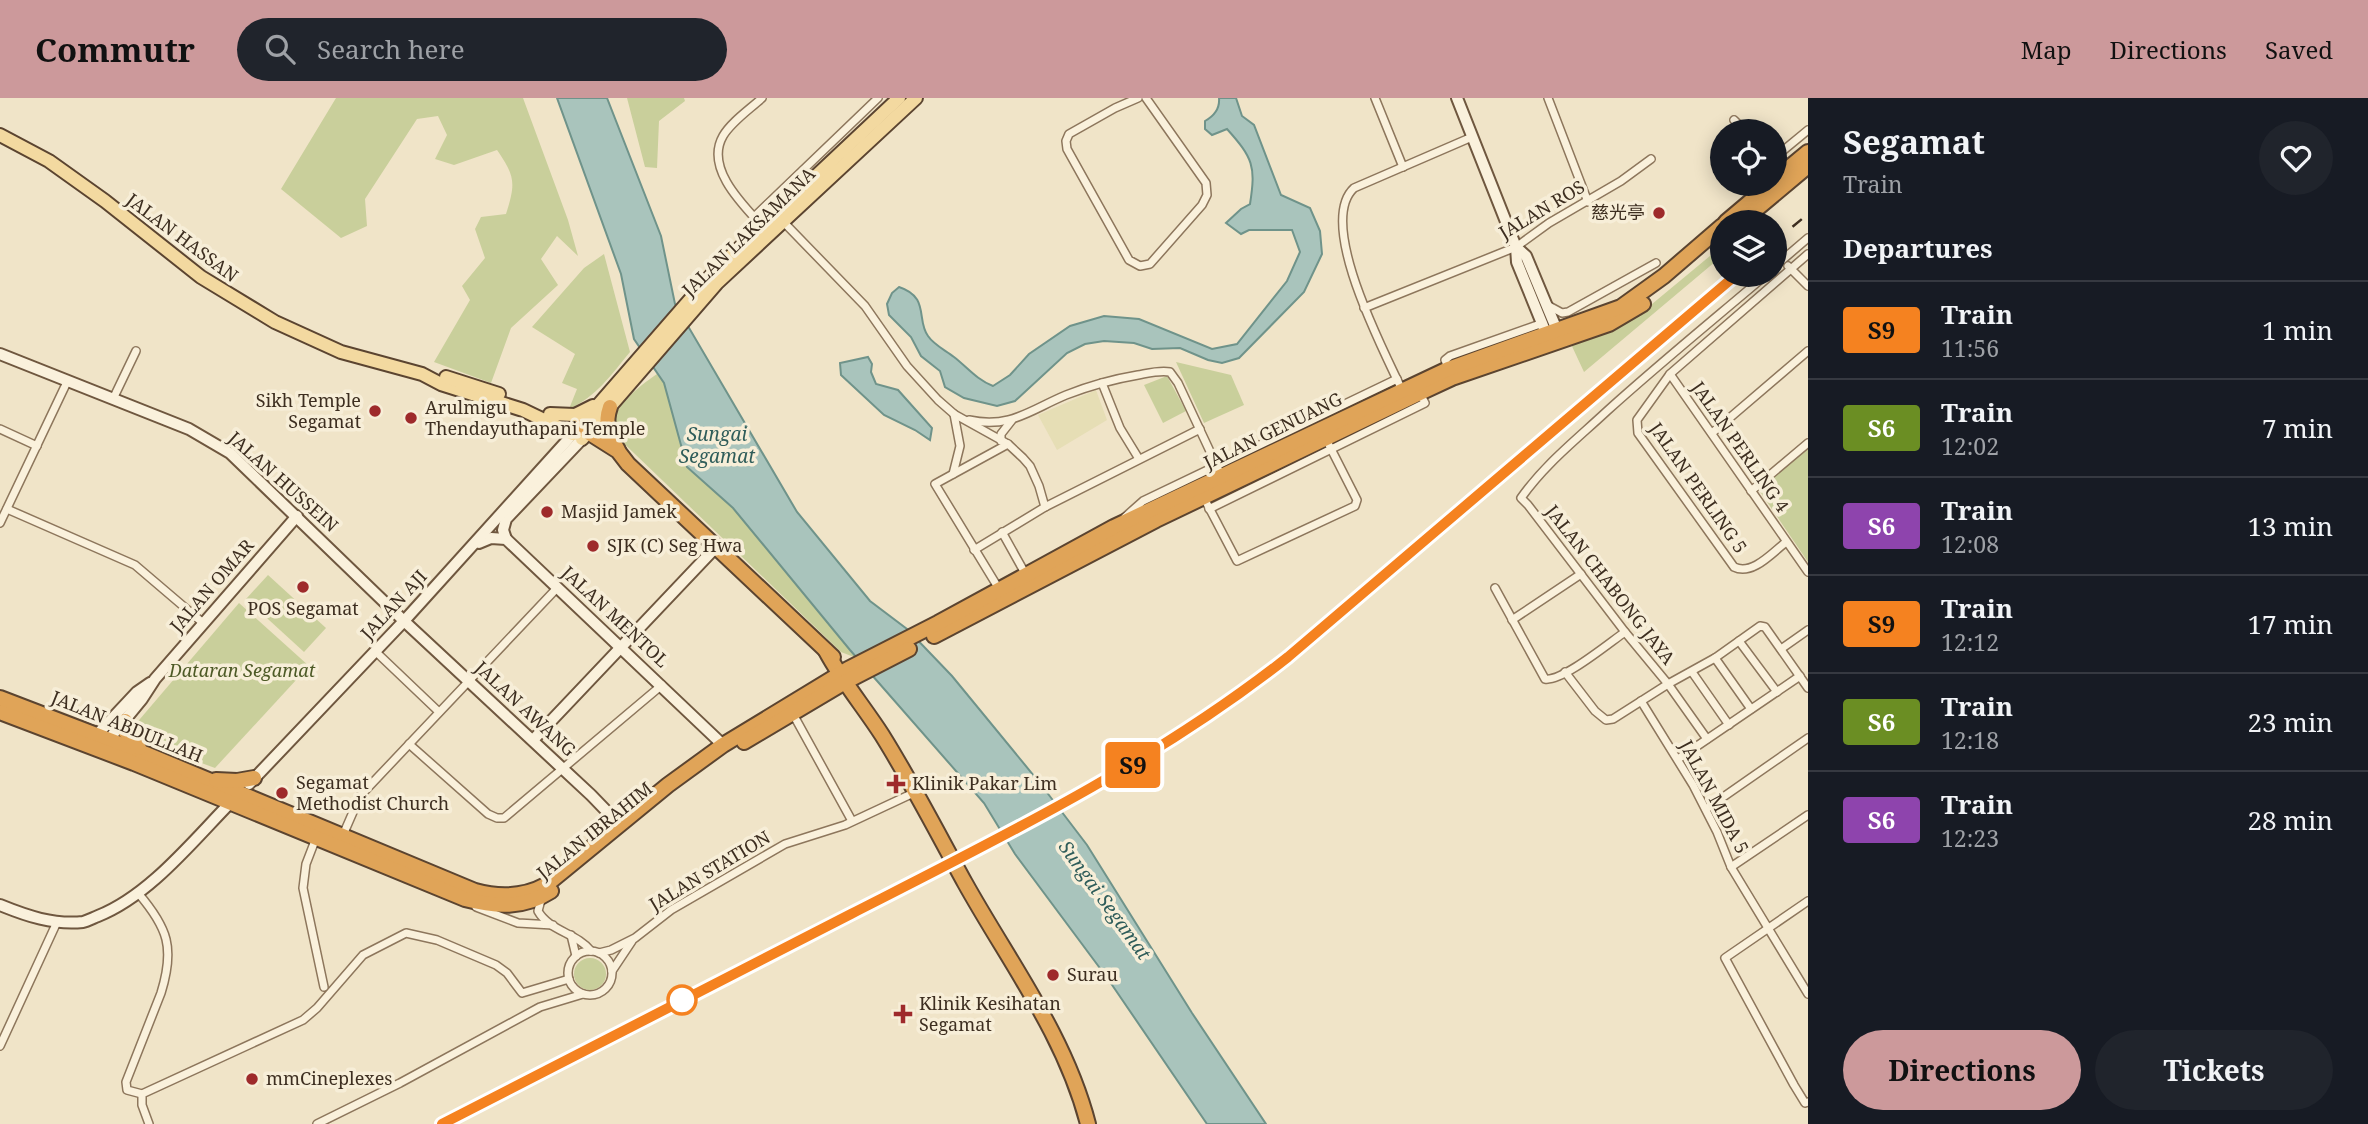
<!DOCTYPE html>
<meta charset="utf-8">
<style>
:root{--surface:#171b24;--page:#20242c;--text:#f1f3f6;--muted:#9ea1a6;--line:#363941;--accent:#cc999b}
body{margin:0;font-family:"Noto Serif","Noto Sans SC",serif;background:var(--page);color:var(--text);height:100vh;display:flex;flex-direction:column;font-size:26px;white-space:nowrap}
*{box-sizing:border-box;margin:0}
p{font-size:23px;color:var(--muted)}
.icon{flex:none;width:38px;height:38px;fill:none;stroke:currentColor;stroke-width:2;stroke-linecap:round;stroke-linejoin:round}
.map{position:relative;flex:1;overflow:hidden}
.panel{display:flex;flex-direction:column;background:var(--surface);width:560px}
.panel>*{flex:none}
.badge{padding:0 14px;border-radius:5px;font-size:24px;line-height:46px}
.buttons{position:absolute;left:1710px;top:21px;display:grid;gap:14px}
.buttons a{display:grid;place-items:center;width:77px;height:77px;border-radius:50%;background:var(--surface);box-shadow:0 4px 18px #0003;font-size:35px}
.map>.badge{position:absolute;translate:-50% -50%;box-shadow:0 0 0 4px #fff}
h2{padding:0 35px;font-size:26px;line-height:63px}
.round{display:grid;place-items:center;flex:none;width:74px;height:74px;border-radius:37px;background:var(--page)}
.overview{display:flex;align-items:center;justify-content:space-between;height:119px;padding:0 35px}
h1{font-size:33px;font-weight:700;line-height:52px}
.cta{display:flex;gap:14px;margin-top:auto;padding:14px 35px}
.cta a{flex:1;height:80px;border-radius:42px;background:var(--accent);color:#111;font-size:28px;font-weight:700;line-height:80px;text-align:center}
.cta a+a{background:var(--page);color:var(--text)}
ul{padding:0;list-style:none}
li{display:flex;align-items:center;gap:21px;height:98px;padding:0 35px;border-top:2px solid var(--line)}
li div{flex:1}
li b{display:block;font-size:26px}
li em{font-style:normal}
li .badge{min-width:77px;font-weight:700;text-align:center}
header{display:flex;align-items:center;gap:42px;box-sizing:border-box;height:98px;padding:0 35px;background:var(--accent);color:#111}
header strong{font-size:33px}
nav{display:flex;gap:38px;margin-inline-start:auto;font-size:24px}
.search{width:490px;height:63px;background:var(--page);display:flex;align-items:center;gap:18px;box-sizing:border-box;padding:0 24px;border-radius:38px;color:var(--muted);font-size:26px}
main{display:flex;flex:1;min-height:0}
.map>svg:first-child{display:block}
.farmland{fill:#e6deb5}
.green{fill:#c9cf9b}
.water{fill:#a9c4bc;stroke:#6f938a;stroke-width:2}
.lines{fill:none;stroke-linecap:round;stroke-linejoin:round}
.street-casing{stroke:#8d765c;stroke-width:10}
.secondary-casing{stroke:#6f573f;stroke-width:14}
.primary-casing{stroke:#5b4430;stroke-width:16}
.highway-casing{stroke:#5b4430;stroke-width:18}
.street{stroke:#faf1dc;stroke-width:7}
.secondary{stroke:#faf1dc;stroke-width:10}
.primary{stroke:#f3d9a0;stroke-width:12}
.highway{stroke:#e0a458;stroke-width:14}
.rail{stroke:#3d2e20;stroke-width:2.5;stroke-dasharray:12 12;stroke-linecap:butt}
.line-casing{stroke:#fff;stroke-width:16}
.line{stroke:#f58220;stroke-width:10}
.poi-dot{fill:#9e2a2b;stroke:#f7eed8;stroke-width:2.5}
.stop-dot{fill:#fff;stroke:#f58220;stroke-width:3.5}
.labels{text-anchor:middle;stroke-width:7;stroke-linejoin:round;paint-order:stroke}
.street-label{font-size:18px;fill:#3d2e20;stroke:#f7eed8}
.poi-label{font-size:18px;fill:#3d2e20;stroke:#f7eed8;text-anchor:start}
.park-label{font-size:18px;font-style:italic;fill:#4d5a26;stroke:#f7eed8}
.water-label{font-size:19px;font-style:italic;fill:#2f5d5a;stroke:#f7eed8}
</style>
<header>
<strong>Commutr</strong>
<div class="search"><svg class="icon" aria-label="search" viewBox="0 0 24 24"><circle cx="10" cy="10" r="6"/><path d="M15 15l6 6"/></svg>Search here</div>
<nav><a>Map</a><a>Directions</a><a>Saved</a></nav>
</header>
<main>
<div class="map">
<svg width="1808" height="1026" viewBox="0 0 1808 1026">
<rect width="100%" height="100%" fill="#f0e4c8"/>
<path class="farmland" d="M1096,292L1107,322L1057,352L1038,317Z"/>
<g class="green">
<path d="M336,0H523L568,122L578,158L557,138L541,161L558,187L511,230L491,285L434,264L470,202L462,188L485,160L475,131L481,119L506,116C516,85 515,78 497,52L454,67L435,61L447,37L438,18L417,21L365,101L367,128L341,140L281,91Z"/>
<path d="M627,0H684L685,3L659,23L657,70L645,69Z"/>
<path d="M1722,148V158L1584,274L1570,244L1634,221Z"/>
<path d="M604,156L630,254C611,277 596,299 569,311L577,291L562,285L575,256L532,229L584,170Z"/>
<path d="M1176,264L1231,277L1244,307L1204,325Z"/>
<path d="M657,276L664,285L687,369L733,410L859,561L841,554L611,333C612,309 638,289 657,276Z"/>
<path d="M1167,278L1186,313L1163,325L1144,287Z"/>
<path d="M1808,349V464L1759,392Z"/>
<path d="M268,477L326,530L304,554L246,501Z"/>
<path d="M239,505L309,568L215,670L136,641L134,628Z"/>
<circle cx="590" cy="876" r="16"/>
</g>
<g class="water">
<path d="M557,0H607L661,138L675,206L797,414L870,503L907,531L952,578L1039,684L1087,747L1192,915L1266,1026H1207L1108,881L1015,756L984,705L850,552L733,410L687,369L664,285L634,241L621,176Z"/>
<path d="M1219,0H1236L1242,18L1254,27L1281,97L1310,110L1320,133L1322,156L1304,194L1239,260L1222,265L1208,262L1180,250L1152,251L1134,245L1104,243L1085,246L1067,255L1015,303L997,308L964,300L945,289L940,273L921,258L911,239L889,217L887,206L892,195L899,189C930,199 916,222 928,238C934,247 945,252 954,259C967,269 977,282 993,288L1010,277L1029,256L1070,228L1104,218L1139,221L1212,251L1237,246L1287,183L1300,154L1292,132H1249L1241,136L1226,125L1241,111L1250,106C1256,68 1253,60 1227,31L1212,37L1205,31V23C1214,18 1220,11 1219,0Z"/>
<path d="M868,259L872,266L871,274L876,286L898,292L932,330L930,342L915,332L884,317L841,277L840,265Z"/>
</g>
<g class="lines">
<defs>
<g id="street">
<path d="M762,0C750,11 731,24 723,38C704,71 745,109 765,131"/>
<path d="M1138,0L1115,10L1069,36L1066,43L1067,51L1129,162L1140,168L1150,166L1202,107L1207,97L1206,85L1146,0"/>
<path d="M1375,0L1403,69"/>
<path d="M1548,0L1588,104"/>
<path d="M1734,22L1745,33"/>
<path d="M1774,60L1808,32"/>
<path d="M767,107L865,208L907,268L938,302L954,316L1008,346L1023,360L1030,368L1039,388L1045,409"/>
<path d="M754,119L878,0"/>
<path d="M1788,168L1808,188"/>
<path d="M1774,169L1808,140"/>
<path d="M1549,208L1562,215L1568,214L1656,165"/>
<path d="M1364,210L1516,149L1549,125L1621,83L1651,61"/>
<path d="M1448,270L1445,262L1450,258L1543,225"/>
<path d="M1670,276L1808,474"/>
<path d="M1102,285L1120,330L1139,361"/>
<path d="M1402,292C1384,253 1316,125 1354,90L1472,39"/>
<path d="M113,301L136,253"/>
<path d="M969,322C1010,331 1030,312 1066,297C1089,288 1114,281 1138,277C1149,275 1160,272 1170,274L1178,285L1222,379"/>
<path d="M0,331L37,348"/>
<path d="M1712,335L1808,253"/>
<path d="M1001,343V336L1012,322"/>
<path d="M953,376L960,348L954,316"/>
<path d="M1751,393L1808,345"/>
<path d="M1204,400L1237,463L1355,408L1357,402L1326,341"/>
<path d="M7,411L135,467L203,525"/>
<path d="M1209,411L1425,305L1420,295"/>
<path d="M1125,419L1143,403L1397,281"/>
<path d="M0,425L67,284"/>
<path d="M1002,434L1026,477"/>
<path d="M1786,444C1772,455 1752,478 1734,469L1638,335L1637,322L1670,276L1808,156"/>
<path d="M974,452L1045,409L1200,331"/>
<path d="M1495,490L1545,581C1562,584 1609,545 1625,534"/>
<path d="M999,491L935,386L1008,346"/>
<path d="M1512,522L1581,476"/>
<path d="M1739,543L1777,594"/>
<path d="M1781,551L1808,532"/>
<path d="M375,553L439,614"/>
<path d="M1715,560L1751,611"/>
<path d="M1565,574L1595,613L1606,622L1613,621L1668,586L1625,534L1528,407L1521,400C1545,366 1577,341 1607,313C1659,266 1713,222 1766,177"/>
<path d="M1692,574L1729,627"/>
<path d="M1641,603L1693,687L1717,734L1731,769L1808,896"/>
<path d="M793,616L852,723"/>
<path d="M1707,641L1668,586L1715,560L1760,528L1765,529L1808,590"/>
<path d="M409,646L488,716L497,720H504L662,587"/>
<path d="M1678,661L1800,578"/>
<path d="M1706,711L1808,640"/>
<path d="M343,737L360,698L558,489"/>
<path d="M316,740L306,766L303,790L324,889"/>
<path d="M1731,769L1808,717"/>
<path d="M138,795C168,830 175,850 161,895L126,984L127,992L142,996"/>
<path d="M541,802L538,813C549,833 577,835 591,853"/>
<path d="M1808,803L1725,860L1794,987L1805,1005L1808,1004"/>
<path d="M476,809L518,825L553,827"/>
<path d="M571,837L576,858"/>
<circle cx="590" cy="875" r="22"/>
<path d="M599,855L611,852L635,840L671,812L785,746L845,727L922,691"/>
<path d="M612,873L632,843"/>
<path d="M0,948L57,824"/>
<path d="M149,1026L142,1007V996L303,922L317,910L363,857L406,835L437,842L496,867L507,875L522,895L569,881"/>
<path d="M317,1026L400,985L540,909L583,896"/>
</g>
<g id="secondary">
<path d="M1457,0L1516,149L1517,164L1548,240"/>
<path d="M1516,149L1526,158L1559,237"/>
<path d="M0,256L189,331L230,355L404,523L591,697L620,727"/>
<path d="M506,441L503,432L506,421L582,341"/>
<path d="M479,445L491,440L506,441L723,647"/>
<path d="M92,642L137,594L150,585"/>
<path d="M533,642L716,449"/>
<path d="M105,646L142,601L155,581L297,418"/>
<path d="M249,686L404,523L573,336"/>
<path d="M0,807C27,818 53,827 83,824C87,823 93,820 98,818C151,797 195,740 235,700"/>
</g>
<g id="primary">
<path d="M0,37L49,63L105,103L201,179L275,224L341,254L422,276L441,286L523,312L573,336L715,173L899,0"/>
<path d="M446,279L499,296"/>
<path d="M550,316L575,317L593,308"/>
<path d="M582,341L717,185L916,0"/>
</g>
<g id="highway">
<path d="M1774,82L1808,54"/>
<path d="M1726,124L1771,86"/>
<path d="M1741,124L1808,68"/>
<path d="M610,309C604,326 609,337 618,352"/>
<path d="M580,329L618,353L628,366L833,559"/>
<path d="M934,538L1156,422L1420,295L1452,280L1609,226L1643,206"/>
<path d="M826,553C842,583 864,609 882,637C912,685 938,736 965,785C1009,864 1065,937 1088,1026"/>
<path d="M0,600L146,656L475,793C500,800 524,799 546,787L668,687L723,647L848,571L938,525L1114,429L1321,331L1448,271L1621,209L1664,178L1722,128"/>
<path d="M0,614L134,665L465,801C496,809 523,811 551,793"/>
<path d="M125,623V633L139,650"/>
<path d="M744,644L845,584L909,551"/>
<path d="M216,682L237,683L254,680"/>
</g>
</defs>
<use href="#street" class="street-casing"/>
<use href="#secondary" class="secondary-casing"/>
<use href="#primary" class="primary-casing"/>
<use href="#highway" class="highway-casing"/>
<use href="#street" class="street"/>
<use href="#secondary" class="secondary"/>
<use href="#primary" class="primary"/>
<use href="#highway" class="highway"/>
<g class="rail">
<path d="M1774,144L1808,116"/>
<path d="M442,1026C580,955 718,884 856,813C1006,737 1156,663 1288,559L1736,177"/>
</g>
</g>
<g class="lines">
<defs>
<path id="line" d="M442,1026C579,956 715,885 851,816C1002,739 1155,664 1288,559L1736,177"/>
</defs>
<use href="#line" class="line-casing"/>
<use href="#line" class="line"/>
</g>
<g class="poi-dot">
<circle cx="1659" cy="115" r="7"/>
<circle cx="375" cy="313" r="7"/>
<circle cx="411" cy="320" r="7"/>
<circle cx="547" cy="414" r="7"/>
<circle cx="593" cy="448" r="7"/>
<circle cx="303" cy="489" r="7"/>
<path d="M892.5 675.5h7v7h7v7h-7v7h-7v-7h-7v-7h7z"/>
<circle cx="282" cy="695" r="7"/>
<circle cx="1053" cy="877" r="7"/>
<path d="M899.5 905.5h7v7h7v7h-7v7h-7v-7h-7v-7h7z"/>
<circle cx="252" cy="981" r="7"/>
</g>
<circle class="stop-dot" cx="682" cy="902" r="14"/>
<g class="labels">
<g class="street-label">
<text transform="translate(1542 112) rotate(-31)" y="6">JALAN ROS</text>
<text transform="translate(749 134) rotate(-44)" y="6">JALAN LAKSAMANA</text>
<text transform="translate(182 140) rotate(37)" y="6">JALAN HASSAN</text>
<text transform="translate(1273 333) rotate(-26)" y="6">JALAN GENUANG</text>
<text transform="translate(1740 349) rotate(55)" y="6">JALAN PERLING 4</text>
<text transform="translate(283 384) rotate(42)" y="6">JALAN HUSSEIN</text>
<text transform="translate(1698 390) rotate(55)" y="6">JALAN PERLING 5</text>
<text transform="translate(1610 487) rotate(52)" y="6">JALAN CHABONG JAYA</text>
<text transform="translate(212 488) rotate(-49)" y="6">JALAN OMAR</text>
<text transform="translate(394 507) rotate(-47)" y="6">JALAN AJI</text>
<text transform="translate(615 519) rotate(43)" y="6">JALAN MENTOL</text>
<text transform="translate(525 611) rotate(43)" y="6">JALAN AWANG</text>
<text transform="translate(127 629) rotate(22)" y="6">JALAN ABDULLAH</text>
<text transform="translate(1714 699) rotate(62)" y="6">JALAN MIDA 5</text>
<text transform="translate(595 733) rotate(-39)" y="6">JALAN IBRAHIM</text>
<text transform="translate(710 773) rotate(-31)" y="6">JALAN STATION</text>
</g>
<g class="poi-label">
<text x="1645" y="121" text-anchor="end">慈光亭</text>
<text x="361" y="309" text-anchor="end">Sikh Temple<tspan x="361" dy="21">Segamat</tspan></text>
<text x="425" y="316">Arulmigu<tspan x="425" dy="21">Thendayuthapani Temple</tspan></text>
<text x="561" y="420">Masjid Jamek</text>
<text x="607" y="454">SJK (C) Seg Hwa</text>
<text x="303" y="517" text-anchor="middle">POS Segamat</text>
<text x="296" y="691">Segamat<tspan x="296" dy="21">Methodist Church</tspan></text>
<text x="912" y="692">Klinik Pakar Lim</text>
<text x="1067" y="883">Surau</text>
<text x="919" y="912">Klinik Kesihatan<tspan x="919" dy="21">Segamat</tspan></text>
<text x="266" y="987">mmCineplexes</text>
</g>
<g class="park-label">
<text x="242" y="579">Dataran Segamat</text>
</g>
<g class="water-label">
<text x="717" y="343">Sungai<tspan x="717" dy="22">Segamat</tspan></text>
<text transform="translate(1105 802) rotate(54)" y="7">Sungai Segamat</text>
</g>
</g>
</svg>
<div class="buttons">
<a><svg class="icon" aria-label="locate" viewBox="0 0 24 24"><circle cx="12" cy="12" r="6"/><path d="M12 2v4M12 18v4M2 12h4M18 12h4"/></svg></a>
<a><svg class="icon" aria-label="layers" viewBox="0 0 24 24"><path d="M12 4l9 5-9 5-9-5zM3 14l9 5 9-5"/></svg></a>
</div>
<b class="badge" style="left:1133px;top:667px;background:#f58220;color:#111">S9</b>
</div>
<section class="panel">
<div class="overview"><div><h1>Segamat</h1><p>Train</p></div><a class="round"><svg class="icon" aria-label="heart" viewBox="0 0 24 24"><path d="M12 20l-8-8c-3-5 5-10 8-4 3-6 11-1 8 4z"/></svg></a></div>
<h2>Departures</h2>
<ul>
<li><span class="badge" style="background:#f58220;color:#111">S9</span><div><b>Train</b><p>11:56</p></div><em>1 min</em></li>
<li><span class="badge" style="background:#6b8e23;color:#fff">S6</span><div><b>Train</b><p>12:02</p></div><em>7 min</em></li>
<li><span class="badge" style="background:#8e44ad;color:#fff">S6</span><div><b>Train</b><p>12:08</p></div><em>13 min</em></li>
<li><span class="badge" style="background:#f58220;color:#111">S9</span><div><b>Train</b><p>12:12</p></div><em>17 min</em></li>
<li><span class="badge" style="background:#6b8e23;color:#fff">S6</span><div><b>Train</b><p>12:18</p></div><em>23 min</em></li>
<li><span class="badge" style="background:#8e44ad;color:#fff">S6</span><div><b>Train</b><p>12:23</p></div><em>28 min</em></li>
</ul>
<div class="cta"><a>Directions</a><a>Tickets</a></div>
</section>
</main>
